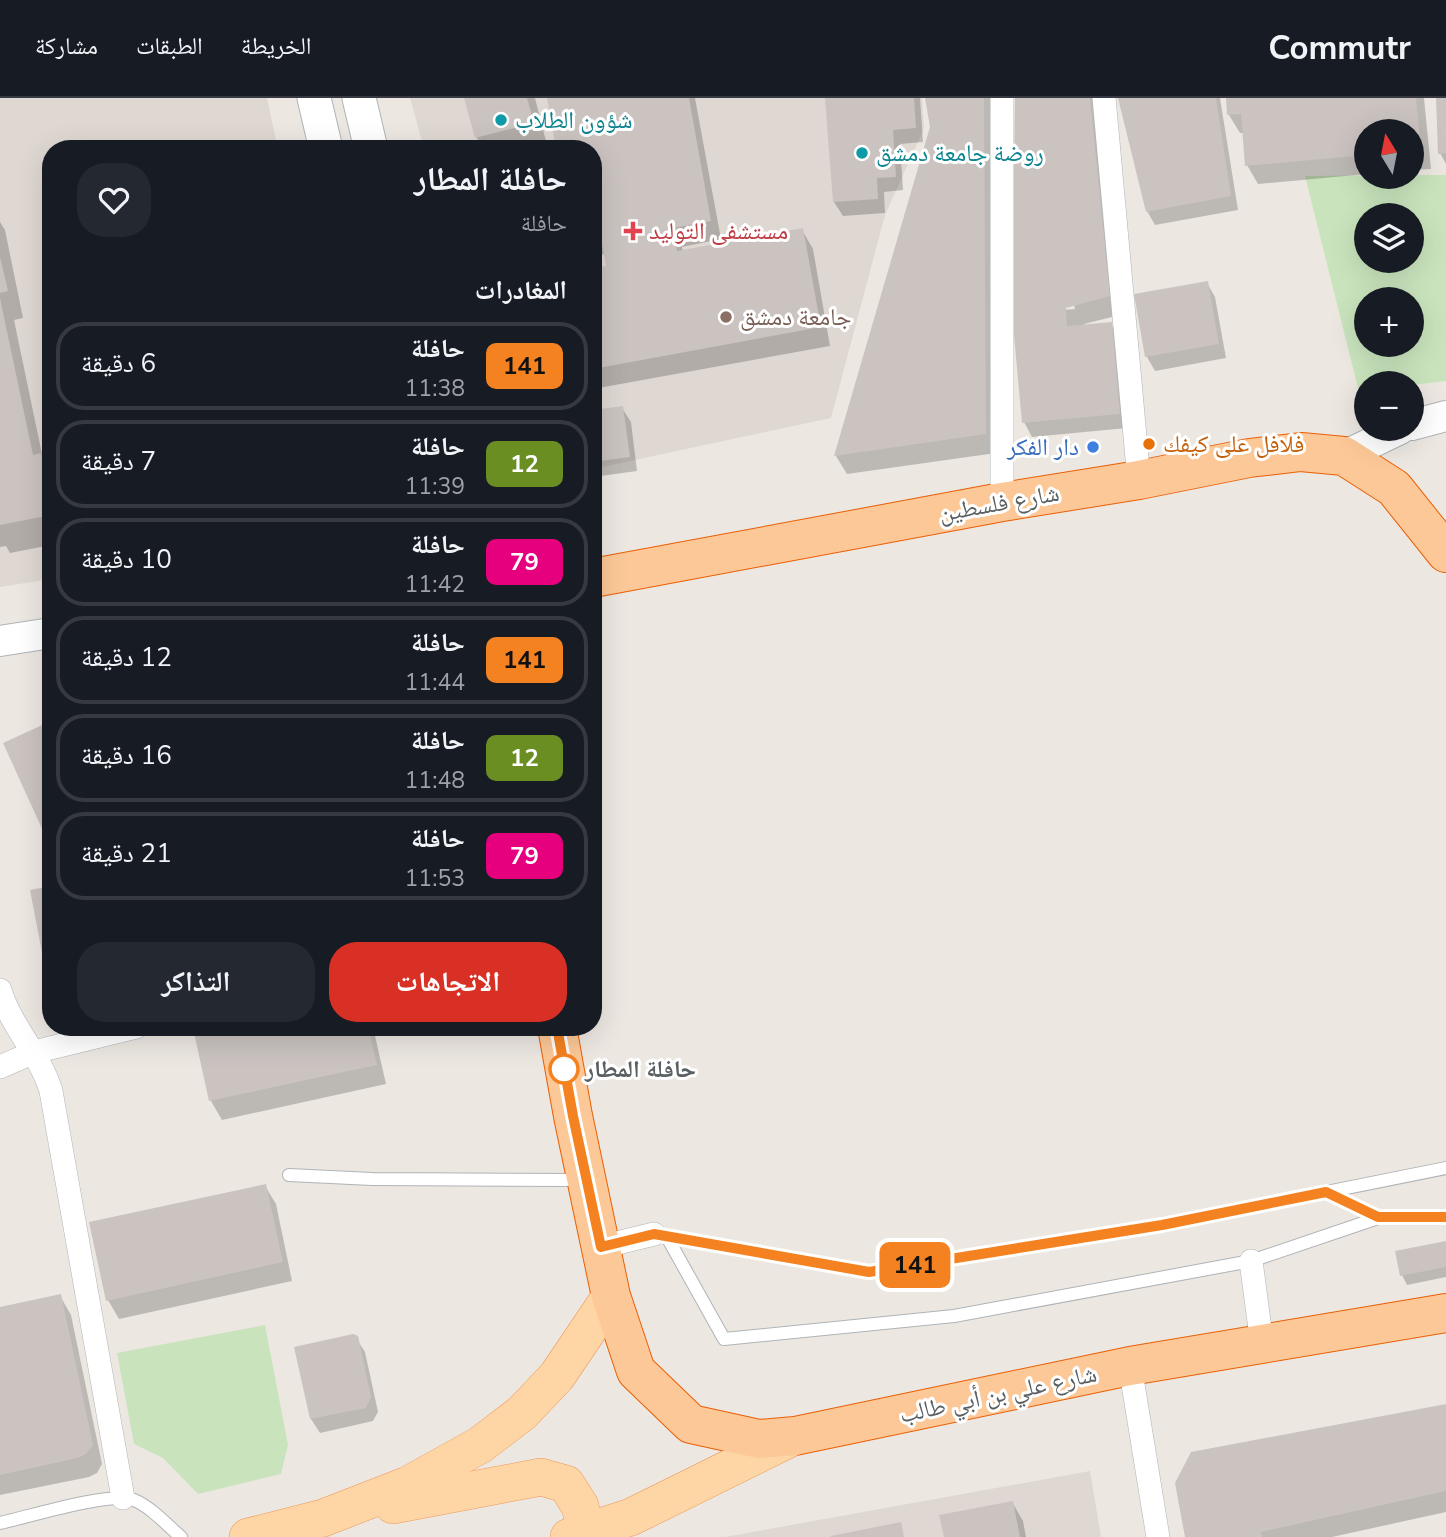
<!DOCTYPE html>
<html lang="ar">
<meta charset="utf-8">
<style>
:root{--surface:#171b24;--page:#242831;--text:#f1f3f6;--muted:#9ea1a6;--line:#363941;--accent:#d93025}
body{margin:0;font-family:"Nunito Sans","Noto Naskh Arabic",sans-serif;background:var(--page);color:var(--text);direction:rtl;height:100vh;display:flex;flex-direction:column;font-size:26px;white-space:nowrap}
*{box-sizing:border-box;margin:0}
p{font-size:23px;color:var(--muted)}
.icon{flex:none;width:38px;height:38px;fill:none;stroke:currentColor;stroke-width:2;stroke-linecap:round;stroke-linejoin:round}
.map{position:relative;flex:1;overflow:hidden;direction:ltr}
.sheet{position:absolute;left:42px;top:42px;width:560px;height:896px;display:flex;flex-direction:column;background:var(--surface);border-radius:28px;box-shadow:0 7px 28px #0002;direction:rtl}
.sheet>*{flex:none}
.badge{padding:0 14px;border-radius:10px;font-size:24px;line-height:46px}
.needle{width:46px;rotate:350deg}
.tools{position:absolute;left:1354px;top:21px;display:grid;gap:14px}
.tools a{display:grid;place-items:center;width:70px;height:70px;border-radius:50%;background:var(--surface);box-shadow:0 7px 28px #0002;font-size:35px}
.map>.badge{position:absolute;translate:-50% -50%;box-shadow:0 0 0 4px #fff}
h2{padding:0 35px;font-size:26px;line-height:63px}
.round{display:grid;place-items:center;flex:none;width:74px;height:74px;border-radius:28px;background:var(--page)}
.headline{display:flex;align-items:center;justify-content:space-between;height:119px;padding:0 35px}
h1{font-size:33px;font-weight:800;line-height:52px}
.action{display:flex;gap:14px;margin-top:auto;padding:14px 35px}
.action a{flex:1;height:80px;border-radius:28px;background:var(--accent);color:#fff;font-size:28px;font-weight:800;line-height:80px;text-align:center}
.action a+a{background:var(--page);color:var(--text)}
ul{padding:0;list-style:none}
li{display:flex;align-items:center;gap:21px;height:88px;margin:0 14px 10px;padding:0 21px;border:4px solid var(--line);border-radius:28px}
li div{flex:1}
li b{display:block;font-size:26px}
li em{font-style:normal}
li .badge{min-width:77px;font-weight:700;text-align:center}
header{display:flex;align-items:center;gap:42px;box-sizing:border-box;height:98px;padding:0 35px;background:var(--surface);border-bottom:2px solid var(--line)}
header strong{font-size:33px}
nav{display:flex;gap:38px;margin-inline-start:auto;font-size:24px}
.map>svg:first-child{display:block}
.education{fill:#dfd8d2}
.green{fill:#c9e4bd;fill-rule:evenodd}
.shadow{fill:#0003;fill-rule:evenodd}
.building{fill:#cac3c0}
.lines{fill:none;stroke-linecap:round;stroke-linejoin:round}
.service-casing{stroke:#afb4b7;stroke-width:14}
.minor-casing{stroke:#afb4b7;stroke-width:24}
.tertiary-casing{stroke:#afb4b7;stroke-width:32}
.secondary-casing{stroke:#aeb4b7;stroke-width:35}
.primary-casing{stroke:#ef9858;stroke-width:38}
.trunk-casing{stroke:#ea5e04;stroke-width:40}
.service{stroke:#fff;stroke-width:12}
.minor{stroke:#fff;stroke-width:23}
.tertiary{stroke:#fff;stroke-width:30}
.secondary{stroke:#fff;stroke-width:33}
.primary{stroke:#fed5a5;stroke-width:37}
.trunk{stroke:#fcc897;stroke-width:38}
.line-casing{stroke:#fff;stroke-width:16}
.line{stroke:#f58220;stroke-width:10}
.culture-dot{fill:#0f9aa8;stroke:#fff;stroke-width:2.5}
.health-dot{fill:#e0444e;stroke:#fff;stroke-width:2.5}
.education-dot{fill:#8d6e63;stroke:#fff;stroke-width:2.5}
.food-dot{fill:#e8710a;stroke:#fff;stroke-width:2.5}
.shop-dot{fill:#3f7fe0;stroke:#fff;stroke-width:2.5}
.stop-dot{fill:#fff;stroke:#f58220;stroke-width:3.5}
.labels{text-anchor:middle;stroke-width:6;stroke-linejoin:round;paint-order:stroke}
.culture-label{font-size:24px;fill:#0d838f;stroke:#fff;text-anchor:start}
.health-label{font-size:24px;fill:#be3a42;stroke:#fff;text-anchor:start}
.education-label{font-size:24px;fill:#785e54;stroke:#fff;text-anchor:start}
.food-label{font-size:24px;fill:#c56008;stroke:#fff;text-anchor:start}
.shop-label{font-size:24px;fill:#366cbe;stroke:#fff;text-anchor:end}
.street-label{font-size:24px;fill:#5a6062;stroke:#fff}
.stop-label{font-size:24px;font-weight:bold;fill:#5a6062;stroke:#fff;text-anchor:start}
</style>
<header>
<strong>Commutr</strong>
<nav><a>الخريطة</a><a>الطبقات</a><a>مشاركة</a></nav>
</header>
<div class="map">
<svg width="1446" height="1439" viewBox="0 0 1446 1439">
<rect width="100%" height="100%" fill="#ece7e1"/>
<g class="education">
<path d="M0,0H267L278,51H51V481L0,489Z"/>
<path d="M410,0H922L924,31L885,117L831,320L593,371V51H424Z"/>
<path d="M1090,1373L1101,1439H725Z"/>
</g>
<g class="green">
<path d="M1412,77H1446V283L1412,287V285H1367V293L1359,294L1305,78ZM1367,117H1412V163H1367ZM1367,201H1412V247H1367Z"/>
<path d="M265,1227L288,1347L281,1376L198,1396L163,1360L134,1346L117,1255Z"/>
</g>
<g class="shadow">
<path d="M466,0H535L548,51H483L477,40Z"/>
<path d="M549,0H695L721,141L682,149L683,154L802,132L813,151L830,248L593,291V172L608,169L605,156L593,158V51Z"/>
<path d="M827,0H920L923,44L900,46L903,92L884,94L885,115L843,118L834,104Z"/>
<path d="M927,0H992L996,355L847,376L836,358L932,29Z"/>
<path d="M1017,0H1095L1120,217L1084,226L1085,228L1111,226L1119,240L1127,330L1032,339L1024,324ZM1074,207L1075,211L1028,215Z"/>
<path d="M1120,0H1220L1238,112L1155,127L1147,113Z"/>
<path d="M1227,0H1424L1431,71L1412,72V33H1367V76L1258,86L1247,67L1244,35H1240L1229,17Z"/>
<path d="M1437,0H1446V66L1440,55Z"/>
<path d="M0,124L5,132L23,220L14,222L43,361L51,375V447L10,455L6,448L0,449Z"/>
<path d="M1207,185L1215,199L1226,260L1155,273L1147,259L1136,197Z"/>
<path d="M622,310L631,324L637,373L593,379V314Z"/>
<path d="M204,929H373L386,986L222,1022L211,1003L196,931Z"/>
<path d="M265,1088L276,1106L292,1183L119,1221L108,1202Z"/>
<path d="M1446,1145V1179L1407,1187L1402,1177Z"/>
<path d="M60,1198L71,1217L102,1366L97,1375L89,1379L0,1397V1211Z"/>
<path d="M356,1240L365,1254L378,1314L373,1323L320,1335L311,1321L297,1250Z"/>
<path d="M1446,1308V1414L1332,1439H1187Z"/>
<path d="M1012,1404L1023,1423L1026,1439H945Z"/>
</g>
<g class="building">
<path d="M464,0H527L534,25L475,40Z"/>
<path d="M547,0H689L711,123L673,130L677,153L803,130L821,229L593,271V170L606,168L600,136L593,138V51H556Z"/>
<path d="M825,0H914L916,30L893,32L896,79L877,80L878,101L833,104Z"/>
<path d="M925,0H984L986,336L834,358L930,29Z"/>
<path d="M1015,0H1090L1110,198L1066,210L1067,228L1112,224L1120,316L1022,325L1012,215Z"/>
<path d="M1118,0H1216L1231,98L1146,114Z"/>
<path d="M1226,0H1416L1421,52L1412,53V33H1367V57L1245,68L1241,16L1227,17Z"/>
<path d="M1436,0H1446V55L1438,56Z"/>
<path d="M0,159L8,193L0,195Z"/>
<path d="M1208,183L1219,246L1145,259L1134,196Z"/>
<path d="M0,200L33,357L41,355L51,403V417L0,427Z"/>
<path d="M623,308L630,359L593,364V312Z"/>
<path d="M51,623V738L44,735L3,645Z"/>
<path d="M51,788V874L46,875L30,792Z"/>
<path d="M368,929L377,967L209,1003L193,930Z"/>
<path d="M266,1086L283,1164L106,1203L89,1124Z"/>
<path d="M1446,1143V1169L1400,1178L1395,1153Z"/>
<path d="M61,1196L93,1347L86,1356L78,1360L0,1377V1209Z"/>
<path d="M353,1236L358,1238L371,1299L366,1310L310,1321L294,1249Z"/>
<path d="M1446,1306V1393L1261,1434L1262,1439H1185L1175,1385L1191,1354Z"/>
<path d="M1013,1403L1020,1439H944L939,1417Z"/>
<path d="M901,1424L904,1439H831V1438Z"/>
</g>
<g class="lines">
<defs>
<g id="service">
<path d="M289,1077L372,1081L583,1082"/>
<path d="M1326,1094L1378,1120L1446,1119"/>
<path d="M654,1136L869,1174L1162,1127L1446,1070"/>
<path d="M667,1139L724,1241L954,1218L1251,1163L1378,1120"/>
<path d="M0,1425C28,1419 110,1393 134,1402C151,1409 167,1427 181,1439"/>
</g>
<g id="minor">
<path d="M1104,0L1139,382"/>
<path d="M1002,404V0"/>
<path d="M0,892C11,929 40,956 51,993L123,1400"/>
<path d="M0,969L34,954L136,929"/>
<path d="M601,1149L654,1136"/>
<path d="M1251,1163L1262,1246"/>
<path d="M1130,1268L1158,1439"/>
</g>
<g id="tertiary">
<path d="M1412,327L1446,318"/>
<path d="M1344,358L1400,331"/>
<path d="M0,543L51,535"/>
</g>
<g id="secondary">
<path d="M314,0L326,51"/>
<path d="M359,0L371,51"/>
</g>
<g id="primary">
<path d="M393,1407L541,1379L566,1386L580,1408L586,1434"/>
<path d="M248,1439L323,1420L408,1387L480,1347L522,1315L557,1278L611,1198"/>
<path d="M569,1439L631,1419L795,1338"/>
</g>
<g id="trunk">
<path d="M593,480L1002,404L1139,382L1249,360L1301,354L1344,358L1394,390L1446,455"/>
<path d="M557,929L573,1018L611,1198L636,1273L691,1326L759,1341L795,1338L1130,1268L1446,1215"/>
</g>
</defs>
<use href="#service" class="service-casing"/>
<use href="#minor" class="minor-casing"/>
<use href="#tertiary" class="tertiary-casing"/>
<use href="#secondary" class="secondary-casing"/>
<use href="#primary" class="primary-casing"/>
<use href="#trunk" class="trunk-casing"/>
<use href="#service" class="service"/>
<use href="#minor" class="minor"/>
<use href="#tertiary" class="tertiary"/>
<use href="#secondary" class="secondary"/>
<use href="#primary" class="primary"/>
<use href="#trunk" class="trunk"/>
</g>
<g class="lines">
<defs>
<path id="line" d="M557,929L573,1018L601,1149L654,1136L869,1174L1162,1127L1326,1094L1378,1119H1446"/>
</defs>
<use href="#line" class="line-casing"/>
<use href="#line" class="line"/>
</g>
<g class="culture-dot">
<circle cx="501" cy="22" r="7"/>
<circle cx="862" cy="55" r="7"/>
</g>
<path class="health-dot" d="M629.5 122.5h7v7h7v7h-7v7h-7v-7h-7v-7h7z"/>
<circle class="education-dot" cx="726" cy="219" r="7"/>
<circle class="food-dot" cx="1149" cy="346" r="7"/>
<circle class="shop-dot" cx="1093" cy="349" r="7"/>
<circle class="stop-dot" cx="564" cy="971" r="14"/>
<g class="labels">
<g class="culture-label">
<text x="515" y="30">شؤون الطلاب</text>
<text x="876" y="63">روضة جامعة دمشق</text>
</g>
<g class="health-label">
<text x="649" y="141">مستشفى التوليد</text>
</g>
<g class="education-label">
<text x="740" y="227">جامعة دمشق</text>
</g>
<g class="food-label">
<text x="1163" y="354">فلافل على كيفك</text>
</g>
<g class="shop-label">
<text x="1079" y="357">دار الفكر</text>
</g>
<g class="street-label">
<text transform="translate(999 405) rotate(-10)" y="8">شارع فلسطين</text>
<text transform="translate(998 1296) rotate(-12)" y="8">شارع علي بن أبي طالب</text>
</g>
<g class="stop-label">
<text x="585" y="979">حافلة المطار</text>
</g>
</g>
</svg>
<div class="tools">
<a><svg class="needle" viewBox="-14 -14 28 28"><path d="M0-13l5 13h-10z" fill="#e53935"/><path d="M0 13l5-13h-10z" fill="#9ea1a6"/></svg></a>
<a><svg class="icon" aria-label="layers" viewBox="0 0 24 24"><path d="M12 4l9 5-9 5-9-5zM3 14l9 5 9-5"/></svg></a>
<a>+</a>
<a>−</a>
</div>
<b class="badge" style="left:915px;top:1167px;background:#f58220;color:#111">141</b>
<section class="sheet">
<div class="headline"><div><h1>حافلة المطار</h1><p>حافلة</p></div><a class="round"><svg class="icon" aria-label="heart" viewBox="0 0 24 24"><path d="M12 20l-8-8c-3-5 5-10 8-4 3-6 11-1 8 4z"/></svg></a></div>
<h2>المغادرات</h2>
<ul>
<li><span class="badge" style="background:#f58220;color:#111">141</span><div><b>حافلة</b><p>11:38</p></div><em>6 دقيقة</em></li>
<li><span class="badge" style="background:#6b8e23;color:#fff">12</span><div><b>حافلة</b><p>11:39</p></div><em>7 دقيقة</em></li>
<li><span class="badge" style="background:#e6007e;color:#fff">79</span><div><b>حافلة</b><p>11:42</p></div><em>10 دقيقة</em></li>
<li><span class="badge" style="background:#f58220;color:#111">141</span><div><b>حافلة</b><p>11:44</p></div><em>12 دقيقة</em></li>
<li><span class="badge" style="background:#6b8e23;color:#fff">12</span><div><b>حافلة</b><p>11:48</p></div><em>16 دقيقة</em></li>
<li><span class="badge" style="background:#e6007e;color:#fff">79</span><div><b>حافلة</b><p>11:53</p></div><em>21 دقيقة</em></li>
</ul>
<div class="action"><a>الاتجاهات</a><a>التذاكر</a></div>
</section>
</div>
